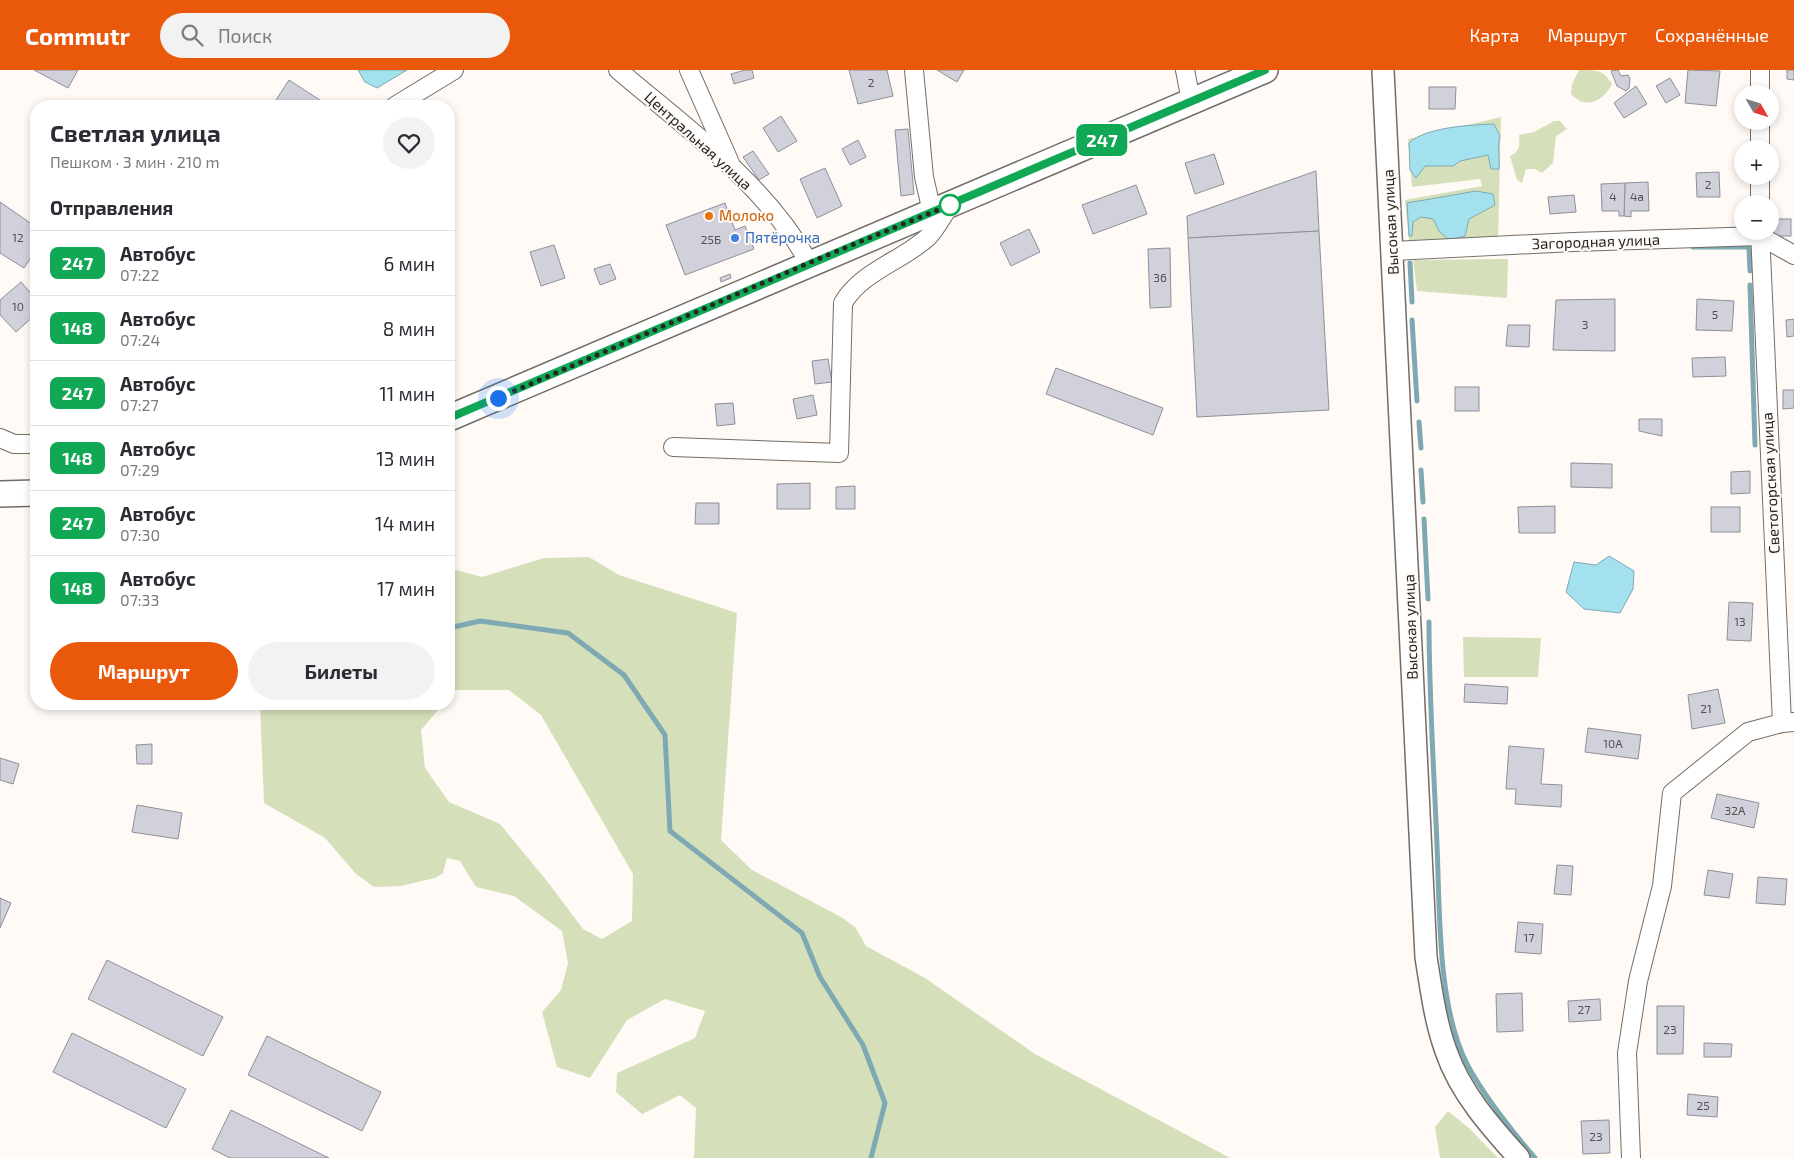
<!DOCTYPE html>
<html lang="ru">
<meta charset="utf-8">
<style>
:root{--surface:#fff;--page:#f2f2f3;--text:#2b2b33;--muted:#7c7c81;--line:#e1e1e2;--accent:#ea580c}
body{margin:0;font-family:"Exo 2",sans-serif;background:var(--page);color:var(--text);height:100vh;display:flex;flex-direction:column;font-size:19px;white-space:nowrap}
*{box-sizing:border-box;margin:0}
p{font-size:16px;color:var(--muted)}
.icon{flex:none;width:28px;height:28px;fill:none;stroke:currentColor;stroke-width:2;stroke-linecap:round;stroke-linejoin:round}
.map{position:relative;flex:1;overflow:hidden}
.details{position:absolute;left:30px;top:30px;width:425px;height:610px;display:flex;flex-direction:column;background:var(--surface);border-radius:20px;box-shadow:0 2px 8px #0003}
.details>*{flex:none}
.badge{padding:0 10px;border-radius:8px;font-size:18px;line-height:32px}
.needle{width:32px;rotate:129deg}
.tools{position:absolute;left:1734px;top:15px;display:grid;gap:10px}
.tools a{display:grid;place-items:center;width:45px;height:45px;border-radius:50%;background:var(--surface);box-shadow:0 2px 8px #0003;font-size:25px}
.you{position:absolute;width:25px;height:25px;margin:-12px;border:4px solid #fff;border-radius:50%;background:#1a73e8;box-shadow:0 0 0 8px #1a73e833}
.map>.badge{position:absolute;translate:-50% -50%;box-shadow:0 0 0 2px #fff}
h2{padding:0 20px;font-size:19px;line-height:45px}
.round{display:grid;place-items:center;flex:none;width:52px;height:52px;border-radius:26px;background:var(--page)}
.head{display:flex;align-items:center;justify-content:space-between;height:85px;padding:0 20px}
h1{font-size:24px;font-weight:700;line-height:38px}
.action{display:flex;gap:10px;margin-top:auto;padding:10px 20px}
.action a{flex:1;height:58px;border-radius:30px;background:var(--accent);color:#fff;font-size:20px;font-weight:700;line-height:58px;text-align:center}
.action a+a{background:var(--page);color:var(--text)}
ul{padding:0;list-style:none}
li{display:flex;align-items:center;gap:15px;height:65px;padding:0 20px;border-top:1px solid var(--line)}
li div{flex:1}
li b{display:block;font-size:19px}
li em{font-style:normal}
li .badge{min-width:55px;font-weight:700;text-align:center}
header{display:flex;align-items:center;gap:30px;box-sizing:border-box;height:70px;padding:0 25px;background:var(--accent);color:#fff}
header strong{font-size:24px}
nav{display:flex;gap:28px;margin-inline-start:auto;font-size:18px}
.search{width:350px;height:45px;background:var(--page);display:flex;align-items:center;gap:12px;box-sizing:border-box;padding:0 18px;border-radius:28px;color:var(--muted);font-size:19px}
.map>svg:first-child{display:block}
.green{fill:#d5e0ba}
.water{fill:#a3e1ef;stroke:#7ea9b2}
.lines{fill:none;stroke-linecap:round;stroke-linejoin:round}
.stream{stroke:#7ea9b2;stroke-width:5}
.building{fill:#d1d1db;stroke:#8e8f98}
.minor-casing{stroke:#746d66;stroke-width:20}
.tertiary-casing{stroke:#746d66;stroke-width:24}
.secondary-casing{stroke:#746d66;stroke-width:28}
.minor{stroke:#fff;stroke-width:18}
.tertiary{stroke:#fff;stroke-width:21}
.secondary{stroke:#fff;stroke-width:25}
.line-casing{stroke:#fff;stroke-width:11}
.line{stroke:#10a855;stroke-width:8}
.walk{stroke:#282522;stroke-width:5;stroke-dasharray:0 9}
.stop-dot{fill:#fff;stroke:#10a855;stroke-width:2.5}
.food-dot{fill:#e8710a;stroke:#fffaf6;stroke-width:2}
.shop-dot{fill:#3f7fe0;stroke:#fffaf6;stroke-width:2}
.labels{text-anchor:middle;stroke-width:4;stroke-linejoin:round;paint-order:stroke}
.number-label{font-size:12px;fill:#525050}
.street-label{font-size:15px;fill:#282522;stroke:#fffaf6}
.food-label{font-size:15px;fill:#c56008;stroke:#fffaf6;text-anchor:start}
.shop-label{font-size:15px;fill:#366cbe;stroke:#fffaf6;text-anchor:start}
</style>
<header>
<strong>Commutr</strong>
<div class="search"><svg class="icon" aria-label="search" viewBox="0 0 24 24"><circle cx="10" cy="10" r="6"/><path d="M15 15l6 6"/></svg>Поиск</div>
<nav><a>Карта</a><a>Маршрут</a><a>Сохранённые</a></nav>
</header>
<div class="map">
<svg width="1794" height="1088" viewBox="0 0 1794 1088">
<rect width="100%" height="100%" fill="#fffaf6"/>
<g class="green">
<path d="M1579,0C1598,0 1603,0 1612,14C1603,32 1585,40 1571,24L1572,14Z"/>
<path d="M1501,47L1498,171L1453,175L1409,171L1405,130L1482,116L1480,109L1412,117L1408,69Z"/>
<path d="M1554,51H1560L1567,59L1556,66L1553,93L1542,103L1535,99H1526L1522,113L1517,110L1510,86C1520,81 1520,76 1519,65L1534,62Z"/>
<path d="M1508,189L1507,228L1417,221L1413,190Z"/>
<path d="M589,487L619,505L737,543L721,770L752,800L841,847L855,857L866,876L925,908L1035,984L1230,1088H694L696,1038L680,1025L642,1044L616,1022L617,1003L695,968L705,941L665,929L627,950L590,1008L557,997L542,942L561,920L568,893L562,861L514,826L476,817L460,791L447,788L443,803L435,808L401,816L374,817L356,804L325,768L264,733L260,634H443L421,660L425,698L449,732L500,754L547,811L583,859L602,869L632,851L633,804L541,645L509,620H455L449,627V498L482,507L544,488Z"/>
<path d="M1463,567L1541,568L1538,607H1464Z"/>
<path d="M1448,1041L1469,1058L1498,1088H1440L1435,1057Z"/>
</g>
<g class="water">
<path d="M358,0H407L377,18L365,12Z"/>
<path d="M1494,54L1500,66C1497,78 1500,87 1499,99H1491L1488,85L1460,91L1453,96H1425L1416,108L1410,100L1409,73C1426,57 1470,55 1494,54Z"/>
<path d="M1476,121L1493,124L1495,135L1469,149L1465,166L1449,170L1439,161L1433,149L1421,147L1413,152L1412,166H1409L1407,133Z"/>
<path d="M1609,486L1634,501L1633,519L1620,543L1584,539L1566,522L1574,492L1596,495Z"/>
</g>
<g class="lines">
<g class="stream">
<path d="M1693,177H1749L1750,201"/>
<path d="M1410,193L1412,232"/>
<path d="M1750,215L1755,375"/>
<path d="M1412,250L1417,331"/>
<path d="M1419,352L1421,378"/>
<path d="M1421,400L1423,432"/>
<path d="M1424,449L1428,529"/>
<path d="M1429,552C1429,626 1434,701 1437,775C1440,842 1437,937 1468,996C1486,1029 1511,1060 1535,1088"/>
<path d="M449,558L480,551L568,563L624,605L665,665L670,761L802,863L820,907L863,975L885,1033L871,1088"/>
</g>
</g>
<g class="building">
<path d="M34,0H78L68,18Z"/>
<path d="M745,0H752L754,8L734,14L731,4Z"/>
<path d="M849,0H887L893,26L858,34Z"/>
<path d="M937,0H964L957,12Z"/>
<path d="M1618,0L1621,6L1628,5L1630,9L1629,18L1626,21L1617,16L1611,1Z"/>
<path d="M1688,0L1720,1L1716,36L1685,33Z"/>
<path d="M1787,0H1794V10L1787,9Z"/>
<path d="M1670,8L1680,25L1666,33L1656,16Z"/>
<path d="M289,10L329,36H272Z"/>
<path d="M1636,16L1647,34L1624,48L1614,33Z"/>
<path d="M1429,17H1456L1455,39H1429Z"/>
<path d="M781,46L797,71L778,82L763,58Z"/>
<path d="M908,59L914,124L901,126L895,60Z"/>
<path d="M858,70L866,87L850,95L842,79Z"/>
<path d="M753,81L769,104L759,110L743,87Z"/>
<path d="M1214,84L1224,114L1195,124L1185,93Z"/>
<path d="M825,98L842,136L817,148L800,109Z"/>
<path d="M1316,101L1319,161L1188,168L1187,146Z"/>
<path d="M1719,102L1720,127H1697L1696,103Z"/>
<path d="M1648,112L1649,141H1631V147L1624,146L1625,113Z"/>
<path d="M1625,113L1624,146H1619V141H1602L1601,114Z"/>
<path d="M1136,115L1147,144L1093,164L1082,135Z"/>
<path d="M1574,125L1576,142L1550,144L1548,127Z"/>
<path d="M0,132L36,157V180L24,198L0,183Z"/>
<path d="M725,133L735,160L745,156L754,179L685,205L666,155Z"/>
<rect x="1773" y="149" width="18" height="17"/>
<path d="M1029,159L1040,182L1011,196L1000,173Z"/>
<path d="M1319,161L1329,340L1197,347L1188,168Z"/>
<path d="M554,175L565,208L541,216L530,182Z"/>
<path d="M1170,178L1171,237L1150,238L1148,179Z"/>
<path d="M610,194L616,209L600,215L594,199Z"/>
<path d="M730,204L731,208L721,212L720,208Z"/>
<path d="M21,212L36,229V244L16,262L0,245V230Z"/>
<path d="M1615,229V281L1553,280L1556,230Z"/>
<path d="M1697,229L1734,231L1732,261L1696,260Z"/>
<path d="M1794,249V266L1787,267L1786,250Z"/>
<path d="M1508,255H1530L1529,277L1506,276Z"/>
<path d="M1725,287L1726,306L1693,307L1692,288Z"/>
<path d="M828,289L832,312L815,314L812,291Z"/>
<path d="M1056,298L1163,338L1153,365L1046,324Z"/>
<rect x="1455" y="317" width="24" height="24"/>
<path d="M1783,320H1794V338L1783,339Z"/>
<path d="M813,325L817,345L797,349L793,329Z"/>
<path d="M733,333L735,354L717,356L715,334Z"/>
<path d="M1639,349H1662V366L1639,361Z"/>
<path d="M1571,393L1612,394V418L1571,417Z"/>
<path d="M1750,401V423L1731,424V402Z"/>
<path d="M810,413V439H777V414Z"/>
<path d="M855,416V439H836V417Z"/>
<path d="M696,433H719V454H695Z"/>
<path d="M1555,436V463H1519L1518,437Z"/>
<rect x="1711" y="437" width="29" height="25"/>
<path d="M1729,532L1753,533L1751,571L1727,570Z"/>
<path d="M1465,614L1508,617L1507,634L1464,632Z"/>
<path d="M1718,619L1725,653L1692,659L1688,625Z"/>
<path d="M1588,658L1641,665L1638,689L1585,682Z"/>
<path d="M152,674V694H137L136,675Z"/>
<path d="M1509,676L1544,679L1541,714L1562,715L1561,737L1515,734L1516,719H1506Z"/>
<path d="M0,688L19,694L13,714L0,710Z"/>
<path d="M1717,724L1759,733L1754,758L1711,748Z"/>
<path d="M137,735L182,743L178,769L132,762Z"/>
<path d="M1557,795L1573,796L1571,825L1554,824Z"/>
<path d="M1708,800L1733,804L1729,828L1704,825Z"/>
<path d="M1758,807L1787,809L1785,835L1756,833Z"/>
<path d="M0,828L11,833L0,858Z"/>
<path d="M1518,852L1543,854L1541,884L1515,882Z"/>
<path d="M107,890L223,947L203,986L88,929Z"/>
<path d="M1522,923L1523,961L1497,962L1496,924Z"/>
<path d="M1600,929L1601,950L1569,952L1568,931Z"/>
<path d="M1657,936H1684L1683,984H1657Z"/>
<path d="M72,963L186,1019L166,1058L53,1002Z"/>
<path d="M267,966L381,1022L362,1061L248,1005Z"/>
<path d="M1704,973L1732,974L1731,987H1704Z"/>
<path d="M1688,1024L1718,1027L1717,1047L1687,1045Z"/>
<path d="M231,1040L329,1088H230L212,1079Z"/>
<path d="M1609,1050L1610,1083L1583,1084L1581,1051Z"/>
</g>
<g class="lines">
<defs>
<g id="minor">
<path d="M618,0C686,58 766,114 809,193"/>
<path d="M689,0L730,93"/>
<path d="M914,0L924,107L932,142"/>
<path d="M1185,0L1191,31"/>
<path d="M1760,24V0"/>
<path d="M395,36L454,0"/>
<path d="M1760,79V51"/>
<path d="M1760,134V106"/>
<path d="M1760,161L1782,653"/>
<path d="M1393,181L1573,172L1760,166L1794,185"/>
<path d="M0,368L14,374H36"/>
<path d="M673,377L839,383L843,233C862,201 902,191 928,167C936,159 943,145 950,135"/>
<path d="M1631,1088L1627,983L1638,911L1662,816L1672,723L1748,662L1782,653L1794,652"/>
</g>
<path id="tertiary" d="M1383,0L1426,887C1431,918 1435,951 1446,981C1460,1022 1490,1056 1519,1088"/>
<g id="secondary">
<path d="M449,348L1265,0"/>
<path d="M0,424L36,423"/>
</g>
</defs>
<use href="#minor" class="minor-casing"/>
<use href="#tertiary" class="tertiary-casing"/>
<use href="#secondary" class="secondary-casing"/>
<use href="#minor" class="minor"/>
<use href="#tertiary" class="tertiary"/>
<use href="#secondary" class="secondary"/>
</g>
<g class="lines">
<defs>
<path id="line" d="M449,348L1265,0"/>
</defs>
<use href="#line" class="line-casing"/>
<use href="#line" class="line"/>
<path class="walk" d="M498,328L825,186L950,135"/>
</g>
<circle class="stop-dot" cx="950" cy="135" r="10"/>
<circle class="food-dot" cx="709" cy="146" r="5"/>
<circle class="shop-dot" cx="735" cy="168" r="5"/>
<g class="labels">
<g class="number-label">
<text x="871" y="17">2</text>
<text x="1708" y="119">2</text>
<text x="1613" y="131">4</text>
<text x="1637" y="131">4а</text>
<text x="18" y="172">12</text>
<text x="711" y="174">25Б</text>
<text x="1160" y="212">36</text>
<text x="18" y="241">10</text>
<text x="1715" y="249">5</text>
<text x="1585" y="259">3</text>
<text x="1740" y="556">13</text>
<text x="1706" y="643">21</text>
<text x="1613" y="678">10А</text>
<text x="1735" y="745">32А</text>
<text x="1529" y="872">17</text>
<text x="1584" y="944">27</text>
<text x="1670" y="964">23</text>
<text x="1703" y="1040">25</text>
<text x="1596" y="1071">23</text>
</g>
<g class="street-label">
<text transform="translate(698 71) rotate(42)" y="5">Центральная улица</text>
<text transform="translate(1391 152) rotate(-93)" y="5">Высокая улица</text>
<text transform="translate(1596 172) rotate(-2)" y="5">Загородная улица</text>
<text transform="translate(1771 413) rotate(-93)" y="5">Светогорская улица</text>
<text transform="translate(1411 557) rotate(-92)" y="5">Высокая улица</text>
</g>
<g class="food-label">
<text x="719" y="151">Молоко</text>
</g>
<g class="shop-label">
<text x="745" y="173">Пятёрочка</text>
</g>
</g>
</svg>
<div class="tools">
<a><svg class="needle" viewBox="-14 -14 28 28"><path d="M0-13l5 13h-10z" fill="#e53935"/><path d="M0 13l5-13h-10z" fill="#7c7c81"/></svg></a>
<a>+</a>
<a>−</a>
</div>
<div class="you" style="left:498px;top:328px"></div>
<b class="badge" style="left:1102px;top:70px;background:#10a855;color:#fff">247</b>
<section class="details">
<div class="head"><div><h1>Светлая улица</h1><p>Пешком · 3 мин · 210 m</p></div><a class="round"><svg class="icon" aria-label="heart" viewBox="0 0 24 24"><path d="M12 20l-8-8c-3-5 5-10 8-4 3-6 11-1 8 4z"/></svg></a></div>
<h2>Отправления</h2>
<ul>
<li><span class="badge" style="background:#10a855;color:#fff">247</span><div><b>Автобус</b><p>07:22</p></div><em>6 мин</em></li>
<li><span class="badge" style="background:#10a855;color:#fff">148</span><div><b>Автобус</b><p>07:24</p></div><em>8 мин</em></li>
<li><span class="badge" style="background:#10a855;color:#fff">247</span><div><b>Автобус</b><p>07:27</p></div><em>11 мин</em></li>
<li><span class="badge" style="background:#10a855;color:#fff">148</span><div><b>Автобус</b><p>07:29</p></div><em>13 мин</em></li>
<li><span class="badge" style="background:#10a855;color:#fff">247</span><div><b>Автобус</b><p>07:30</p></div><em>14 мин</em></li>
<li><span class="badge" style="background:#10a855;color:#fff">148</span><div><b>Автобус</b><p>07:33</p></div><em>17 мин</em></li>
</ul>
<div class="action"><a>Маршрут</a><a>Билеты</a></div>
</section>
</div>
